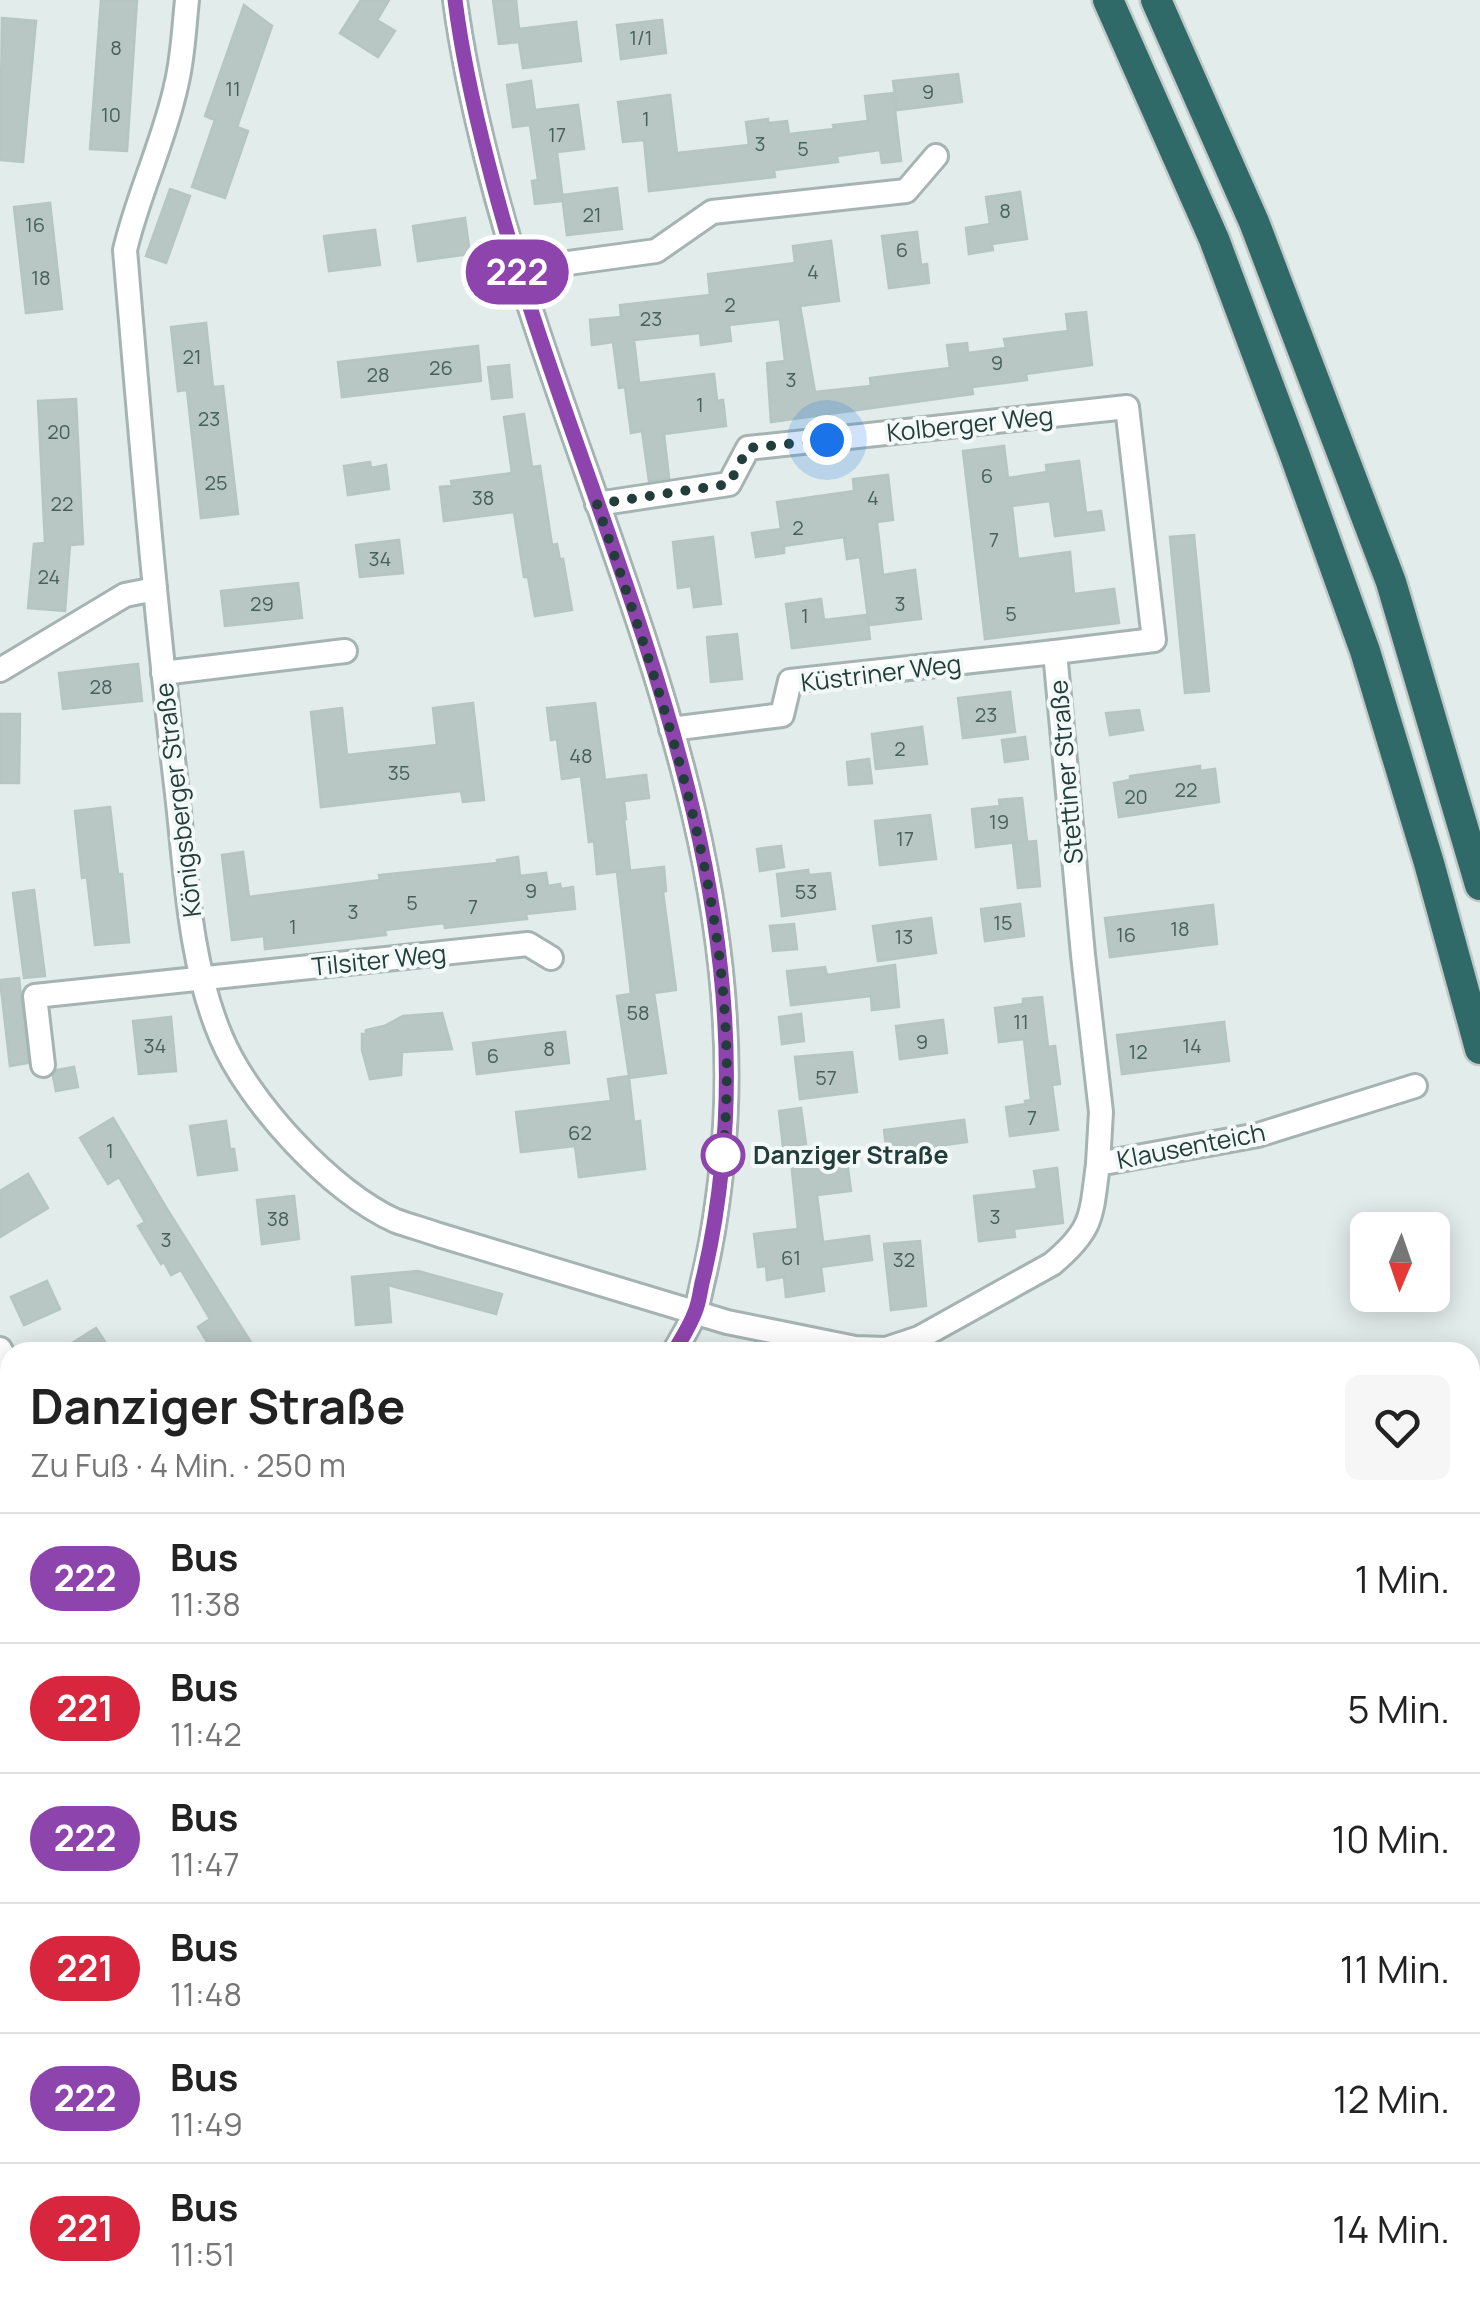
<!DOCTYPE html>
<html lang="de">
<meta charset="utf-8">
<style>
:root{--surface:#fff;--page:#f6f6f6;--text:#222;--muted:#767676;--line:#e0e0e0}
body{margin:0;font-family:Manrope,sans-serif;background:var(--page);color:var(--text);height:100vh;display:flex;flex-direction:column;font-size:38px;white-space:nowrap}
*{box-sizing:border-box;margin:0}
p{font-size:32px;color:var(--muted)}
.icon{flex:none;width:55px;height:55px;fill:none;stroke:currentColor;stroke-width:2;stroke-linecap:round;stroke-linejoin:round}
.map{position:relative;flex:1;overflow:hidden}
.side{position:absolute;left:0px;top:1342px;width:1480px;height:972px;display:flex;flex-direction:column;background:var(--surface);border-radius:30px 30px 0 0;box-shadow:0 5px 25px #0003}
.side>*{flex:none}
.badge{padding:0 20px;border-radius:32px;font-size:35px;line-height:65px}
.needle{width:65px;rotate:182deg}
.fabs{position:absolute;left:1350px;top:1212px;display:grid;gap:20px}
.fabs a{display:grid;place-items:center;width:100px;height:100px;border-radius:15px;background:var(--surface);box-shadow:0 5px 25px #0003;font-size:50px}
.you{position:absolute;width:50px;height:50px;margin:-25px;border:8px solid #fff;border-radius:50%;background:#1a73e8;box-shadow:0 0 0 15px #1a73e833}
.map>.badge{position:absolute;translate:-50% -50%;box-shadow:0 0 0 5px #fff}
.round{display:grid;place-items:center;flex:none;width:105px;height:105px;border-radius:15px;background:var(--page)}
.overview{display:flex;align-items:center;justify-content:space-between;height:170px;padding:0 30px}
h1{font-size:48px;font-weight:700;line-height:75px}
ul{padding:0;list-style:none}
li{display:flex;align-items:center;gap:30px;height:130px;padding:0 30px;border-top:2px solid var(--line)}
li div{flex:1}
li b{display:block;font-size:38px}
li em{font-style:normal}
li .badge{min-width:110px;font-weight:700;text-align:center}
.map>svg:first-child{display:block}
.building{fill:#b8c7c3;stroke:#b5c6c2;stroke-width:2.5}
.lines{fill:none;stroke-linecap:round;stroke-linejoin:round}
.street-casing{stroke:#a5b4b2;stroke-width:28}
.highway-casing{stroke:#c1c9c8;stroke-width:35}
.street{stroke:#fff;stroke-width:22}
.highway{stroke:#2f6968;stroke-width:30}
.line-casing{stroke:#fff;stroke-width:22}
.line{stroke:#8e44ad;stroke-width:15}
.walk{stroke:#233d3b;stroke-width:10;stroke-dasharray:0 18}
.stop-dot{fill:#fff;stroke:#8e44ad;stroke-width:5}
.labels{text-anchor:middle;stroke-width:8;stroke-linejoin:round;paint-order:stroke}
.number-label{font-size:20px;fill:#48605d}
.street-label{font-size:25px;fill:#233d3b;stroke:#f3f9f7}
.stop-label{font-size:25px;font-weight:bold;fill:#233d3b;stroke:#f3f9f7;text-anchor:start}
</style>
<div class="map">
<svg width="1480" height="2314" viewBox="0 0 1480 2314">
<rect width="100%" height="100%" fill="#e2ecea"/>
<g class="building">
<path d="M101,0H137L127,151L90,149Z"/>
<path d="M361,0H389L377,20L395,31L378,57L340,33Z"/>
<path d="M493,0H516L519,29L576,22L581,61L523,68L519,42L499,44Z"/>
<path d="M244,5L272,26L237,127L248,131L225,198L192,187L215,120L205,116Z"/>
<path d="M2,18L36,21L23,162L0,160Z"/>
<path d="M662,20L666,53L621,59L617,25Z"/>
<path d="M958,74L962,102L897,110L893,81Z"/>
<path d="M531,81L535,110L578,105L584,149L557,152L563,201L535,204L532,181L538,180L530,125L513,127L507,85Z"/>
<path d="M893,93L901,161L882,163L880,150L837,156L838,162L774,170L775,177L649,191L644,140L623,142L618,102L670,95L677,153L749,145L746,122L768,119V123L787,121L789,134L834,129L833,125L868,121L865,96Z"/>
<path d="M617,188L622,229L567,235L562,195Z"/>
<path d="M170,189L190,196L166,263L146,256Z"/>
<path d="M1020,192L1027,239L992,244L993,250L969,254L966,228L990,224L986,197Z"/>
<path d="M50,203L62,309L26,313L14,207Z"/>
<path d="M465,218L470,254L418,261L413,226Z"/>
<path d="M375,230L380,265L329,271L324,236Z"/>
<path d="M917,232L921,265L927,264L929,283L889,288L882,236Z"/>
<path d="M831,241L839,301L800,306L815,392L871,386L870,378L950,368L947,345L967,343L968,353L1006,348L1004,339L1068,331L1066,314L1086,312L1092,365L1026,374L1027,380L972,387L973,394L771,422L767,363L785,361L780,319L729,325L731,341L701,345L700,333L634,340L639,383L714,374L717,401L723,400L726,426L664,434L669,478L649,481L642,431L631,433L625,387L619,388L613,342L592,345L590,320L621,317L620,305L710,295L708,274L795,263L793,246Z"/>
<path d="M206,323L213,387L223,386L238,514L201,518L187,390L178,391L171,327Z"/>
<path d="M478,346L481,381L342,397L338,362Z"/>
<path d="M509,365L512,397L492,399L488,367Z"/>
<path d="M76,399L83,544L70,545L65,611L28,608L34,544L45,543L38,401Z"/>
<path d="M524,414L532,467L540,466L552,545L557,544L560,560L563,559L572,610L535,616L528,577H524L514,512L444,521L440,487L452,486L451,481L512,473L504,417Z"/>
<path d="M1004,446L1008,478L1047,472L1046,465L1079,461L1086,513L1101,511L1104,530L1055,536L1050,501L1012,506L1018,559L1070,552L1074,594L1114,589L1119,623L985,639L963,451Z"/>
<path d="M370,462L371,468L386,465L389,489L348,495L344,466Z"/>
<path d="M888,475L893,520L877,522L883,575L915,570L921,619L869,625L860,557L847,559L844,537L784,546V553L756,557L752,533L781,529L777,502L854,491L853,479Z"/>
<path d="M1194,535L1209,691L1185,693L1170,537Z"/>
<path d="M713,537L721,604L694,607L691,586L678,588L673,542Z"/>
<path d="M399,540L403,573L360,577L356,545Z"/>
<path d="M298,583L302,618L225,626L221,591Z"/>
<path d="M821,599L824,620L867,615L870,639L792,648L786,604Z"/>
<path d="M737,634L742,679L711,682L707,637Z"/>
<path d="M138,664L142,701L63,709L59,673Z"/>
<path d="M1010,692L1015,732L963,738L958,698Z"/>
<path d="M473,703L484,800L463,802L461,791L321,807L311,712L342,708L347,755L437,745L433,708Z"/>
<path d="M595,703L605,780L646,775L649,798L624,801L626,819H624L630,870L597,874L594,841L589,842L581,776L562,779L557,739L551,740L547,708Z"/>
<path d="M1139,710L1143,730L1110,735L1106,713Z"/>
<path d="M0,714H20L19,783H0Z"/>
<path d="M922,727L927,764L876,769L872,734Z"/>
<path d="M1025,737L1028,759L1005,762L1002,740Z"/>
<path d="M869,759L872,783L849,785L847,762Z"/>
<path d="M1200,766V771L1215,769L1219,802L1119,817L1114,783L1130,780V776Z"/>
<path d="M1022,798L1027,841L976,847L972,809L1000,806L999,800Z"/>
<path d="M110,807L118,874H122L129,942L95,945L87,877L82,878L75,811Z"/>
<path d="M930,815L936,859L880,865L875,821Z"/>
<path d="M1036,841L1040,886L1018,888L1013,843Z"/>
<path d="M781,846L784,867L760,871L757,849Z"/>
<path d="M243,852L249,897L380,880L379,875L498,863L497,860L518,857L520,876L546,873L548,886L560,884L561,889L573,887L575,909L526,914L527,919L445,928L444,923L385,930L386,935L265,949L264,936L232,940L222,855Z"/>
<path d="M664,867L666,891L663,892L676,990L654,993L666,1073L629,1078L634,1122L640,1121L645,1169L579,1177L575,1146L521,1152L516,1112L611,1101L608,1079L629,1076L617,996L631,994L617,872Z"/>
<path d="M808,870L809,875L830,873L835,909L782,916L777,874Z"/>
<path d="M34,890L45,976L24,978L13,893Z"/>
<path d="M1020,904L1024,936L985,941L981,909Z"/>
<path d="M1213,905L1217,944L1110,957L1105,918Z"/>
<path d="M931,918L936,953L878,961L873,926Z"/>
<path d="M794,924L797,949L773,951L770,926Z"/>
<path d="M895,965L899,1007L872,1010L871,996L791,1005L787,971L825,967L827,975Z"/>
<path d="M19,978L28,1063L10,1066L0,980Z"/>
<path d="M1042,997L1048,1047L1055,1046L1060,1084L1052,1085L1058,1130L1010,1136L1006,1107L1026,1104L1025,1101L1031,1100L1024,1039L999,1042L995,1008L1023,1004V999Z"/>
<path d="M442,1013L452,1049L402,1052L401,1075L370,1079L362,1050V1034L365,1035L366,1030L384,1026L403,1016Z"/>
<path d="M801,1014L804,1041L782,1044L779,1017Z"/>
<path d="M171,1017L176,1071L139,1074L133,1021Z"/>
<path d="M943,1020L947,1053L900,1059L896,1026Z"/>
<path d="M1224,1022L1229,1061L1122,1074L1117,1035Z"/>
<path d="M565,1032L569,1063L477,1074L473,1043Z"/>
<path d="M852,1052L857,1092L800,1099L795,1057Z"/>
<path d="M74,1067L78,1087L56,1091L53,1076L57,1070Z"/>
<path d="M801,1108L806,1144L783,1147L779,1111Z"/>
<path d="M113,1118L167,1209L257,1352H213L198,1327L210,1319L181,1270L171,1275L164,1262L161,1264L138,1226L145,1222L119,1177L108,1184L80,1138Z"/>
<path d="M964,1120L967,1142L887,1153L884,1130Z"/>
<path d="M226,1121L230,1149H234L237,1170L198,1175L190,1126Z"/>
<path d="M846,1154L851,1191L817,1195L823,1242L869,1236L872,1260L821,1267L824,1291L786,1297L784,1277L767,1280L766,1266L758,1267L754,1234L798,1229L791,1161Z"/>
<path d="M1057,1168L1063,1223L1014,1229L1015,1237L979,1241L974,1196L1037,1189L1034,1171Z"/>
<path d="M28,1174L48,1208L0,1237V1191Z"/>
<path d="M294,1196L299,1239L262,1244L257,1200Z"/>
<path d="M920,1241L926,1306L891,1310L884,1244Z"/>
<path d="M418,1271L502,1294L496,1314L388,1285L391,1322L356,1325L352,1277Z"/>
<path d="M47,1281L60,1309L24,1325L11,1297Z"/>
<path d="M96,1328L107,1345L95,1352H58Z"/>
</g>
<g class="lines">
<defs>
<g id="street">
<path d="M187,0C184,28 183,58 176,86C164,142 138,194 125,250C140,428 155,607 176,785C186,868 188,959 221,1037C248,1102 332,1193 396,1221C410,1226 425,1230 439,1235L727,1322L855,1348L886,1349L919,1338L1052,1264C1094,1229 1091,1216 1098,1164L1258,1135L1415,1086"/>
<path d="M455,0C462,53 473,104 486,156C568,487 759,814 722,1164C718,1202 713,1238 704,1276C701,1288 699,1301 695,1312C690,1326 681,1339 674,1352"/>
<path d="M517,270L656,251L712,212L906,191L936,156"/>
<path d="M597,504L729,484L748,448L1127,407L1154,640L1055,652L1083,955L1101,1112L1098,1164"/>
<path d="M0,670L125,595L155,589"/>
<path d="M163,673L345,651"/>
<path d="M671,729L782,715L790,681L1055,652"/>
<path d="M43,1065L35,996L528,944L551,958"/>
<path d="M0,1349L10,1367"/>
<path d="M0,1955L10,1862"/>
<path d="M0,2063L10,2084"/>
<path d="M1470,2226L1475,2235"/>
<path d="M212,2305L220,2314"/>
<path d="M1027,2305L1036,2314"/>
<path d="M247,2314L261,2305"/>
<path d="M1082,2314L1096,2305"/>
</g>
<g id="highway">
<path d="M1108,0L1214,239L1294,453L1365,651L1429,863L1480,1049"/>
<path d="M1156,0L1254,222L1391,582L1480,885"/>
</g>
</defs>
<use href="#street" class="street-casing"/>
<use href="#highway" class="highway-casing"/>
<use href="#street" class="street"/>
<use href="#highway" class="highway"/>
</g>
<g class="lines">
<defs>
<path id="line" d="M455,0C462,55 474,109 488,163C571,493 758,814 722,1164C718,1204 712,1243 702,1283C700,1292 699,1303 695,1312C690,1326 681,1339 674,1352"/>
</defs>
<use href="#line" class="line-casing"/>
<use href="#line" class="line"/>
<path class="walk" d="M723,1155L722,1163C747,933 669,718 597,504L729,484L748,448L827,440"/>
</g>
<circle class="stop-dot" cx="723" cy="1155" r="20"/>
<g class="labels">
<g class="number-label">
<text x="641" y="45">1/1</text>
<text x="116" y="55">8</text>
<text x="233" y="96">11</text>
<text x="928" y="99">9</text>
<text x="111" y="122">10</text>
<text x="646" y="126">1</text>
<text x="557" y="142">17</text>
<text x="760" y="151">3</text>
<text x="803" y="156">5</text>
<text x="1005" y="218">8</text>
<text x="592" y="222">21</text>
<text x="35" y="232">16</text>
<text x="902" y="257">6</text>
<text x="813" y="279">4</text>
<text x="41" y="285">18</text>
<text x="730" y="312">2</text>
<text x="651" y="326">23</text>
<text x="192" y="364">21</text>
<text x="997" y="370">9</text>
<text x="441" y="375">26</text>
<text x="378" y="382">28</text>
<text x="791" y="387">3</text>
<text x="700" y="412">1</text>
<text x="209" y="426">23</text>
<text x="59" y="439">20</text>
<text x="987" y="483">6</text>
<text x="216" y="490">25</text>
<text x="483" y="505">38</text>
<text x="873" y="505">4</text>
<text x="62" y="511">22</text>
<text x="798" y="535">2</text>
<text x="994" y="547">7</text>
<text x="380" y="566">34</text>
<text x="49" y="584">24</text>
<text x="262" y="611">29</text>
<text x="900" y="611">3</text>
<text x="1011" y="621">5</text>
<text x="805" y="623">1</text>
<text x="101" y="694">28</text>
<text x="986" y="722">23</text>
<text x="900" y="756">2</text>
<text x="581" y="763">48</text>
<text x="399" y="780">35</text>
<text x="1186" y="797">22</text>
<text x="1136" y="804">20</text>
<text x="999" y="829">19</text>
<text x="905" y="846">17</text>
<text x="531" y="898">9</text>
<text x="806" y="899">53</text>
<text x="412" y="910">5</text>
<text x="473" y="914">7</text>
<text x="353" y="919">3</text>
<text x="1003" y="930">15</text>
<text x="293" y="934">1</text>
<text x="1180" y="936">18</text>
<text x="1126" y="942">16</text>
<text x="904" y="944">13</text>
<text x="638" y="1020">58</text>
<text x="1021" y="1029">11</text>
<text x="922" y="1049">9</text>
<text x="155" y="1053">34</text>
<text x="1192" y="1053">14</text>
<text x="549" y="1056">8</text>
<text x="1138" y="1059">12</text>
<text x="493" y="1063">6</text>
<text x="826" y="1085">57</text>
<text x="1032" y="1125">7</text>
<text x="580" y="1140">62</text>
<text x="110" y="1158">1</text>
<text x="995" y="1224">3</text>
<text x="278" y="1226">38</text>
<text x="166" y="1247">3</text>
<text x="791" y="1265">61</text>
<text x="904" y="1267">32</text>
</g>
<g class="street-label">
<text transform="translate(970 424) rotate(-6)" y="9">Kolberger Weg</text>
<text transform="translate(881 673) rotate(-7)" y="9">Küstriner Weg</text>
<text transform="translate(1066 772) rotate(-95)" y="9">Stettiner Straße</text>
<text transform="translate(178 800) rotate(-97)" y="9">Königsberger Straße</text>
<text transform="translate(379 960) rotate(-6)" y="9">Tilsiter Weg</text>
<text transform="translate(1191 1146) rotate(-11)" y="9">Klausenteich</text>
</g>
<g class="stop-label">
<text x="753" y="1164">Danziger Straße</text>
</g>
</g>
</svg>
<div class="fabs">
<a><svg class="needle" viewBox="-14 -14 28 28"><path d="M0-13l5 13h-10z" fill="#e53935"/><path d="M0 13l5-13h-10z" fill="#767676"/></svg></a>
</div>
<div class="you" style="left:827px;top:440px"></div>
<b class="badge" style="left:517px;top:272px;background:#8e44ad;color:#fff">222</b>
<section class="side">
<div class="overview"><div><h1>Danziger Straße</h1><p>Zu Fuß · 4 Min. · 250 m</p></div><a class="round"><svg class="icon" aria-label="heart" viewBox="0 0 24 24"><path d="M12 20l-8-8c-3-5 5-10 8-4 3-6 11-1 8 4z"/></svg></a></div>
<ul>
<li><span class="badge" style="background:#8e44ad;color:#fff">222</span><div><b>Bus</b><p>11:38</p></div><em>1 Min.</em></li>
<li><span class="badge" style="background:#d7263d;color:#fff">221</span><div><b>Bus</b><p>11:42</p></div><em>5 Min.</em></li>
<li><span class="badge" style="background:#8e44ad;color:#fff">222</span><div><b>Bus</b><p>11:47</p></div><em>10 Min.</em></li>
<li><span class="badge" style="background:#d7263d;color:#fff">221</span><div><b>Bus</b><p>11:48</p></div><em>11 Min.</em></li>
<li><span class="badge" style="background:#8e44ad;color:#fff">222</span><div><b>Bus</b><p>11:49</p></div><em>12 Min.</em></li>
<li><span class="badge" style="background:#d7263d;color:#fff">221</span><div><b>Bus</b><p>11:51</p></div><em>14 Min.</em></li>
</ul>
</section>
</div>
